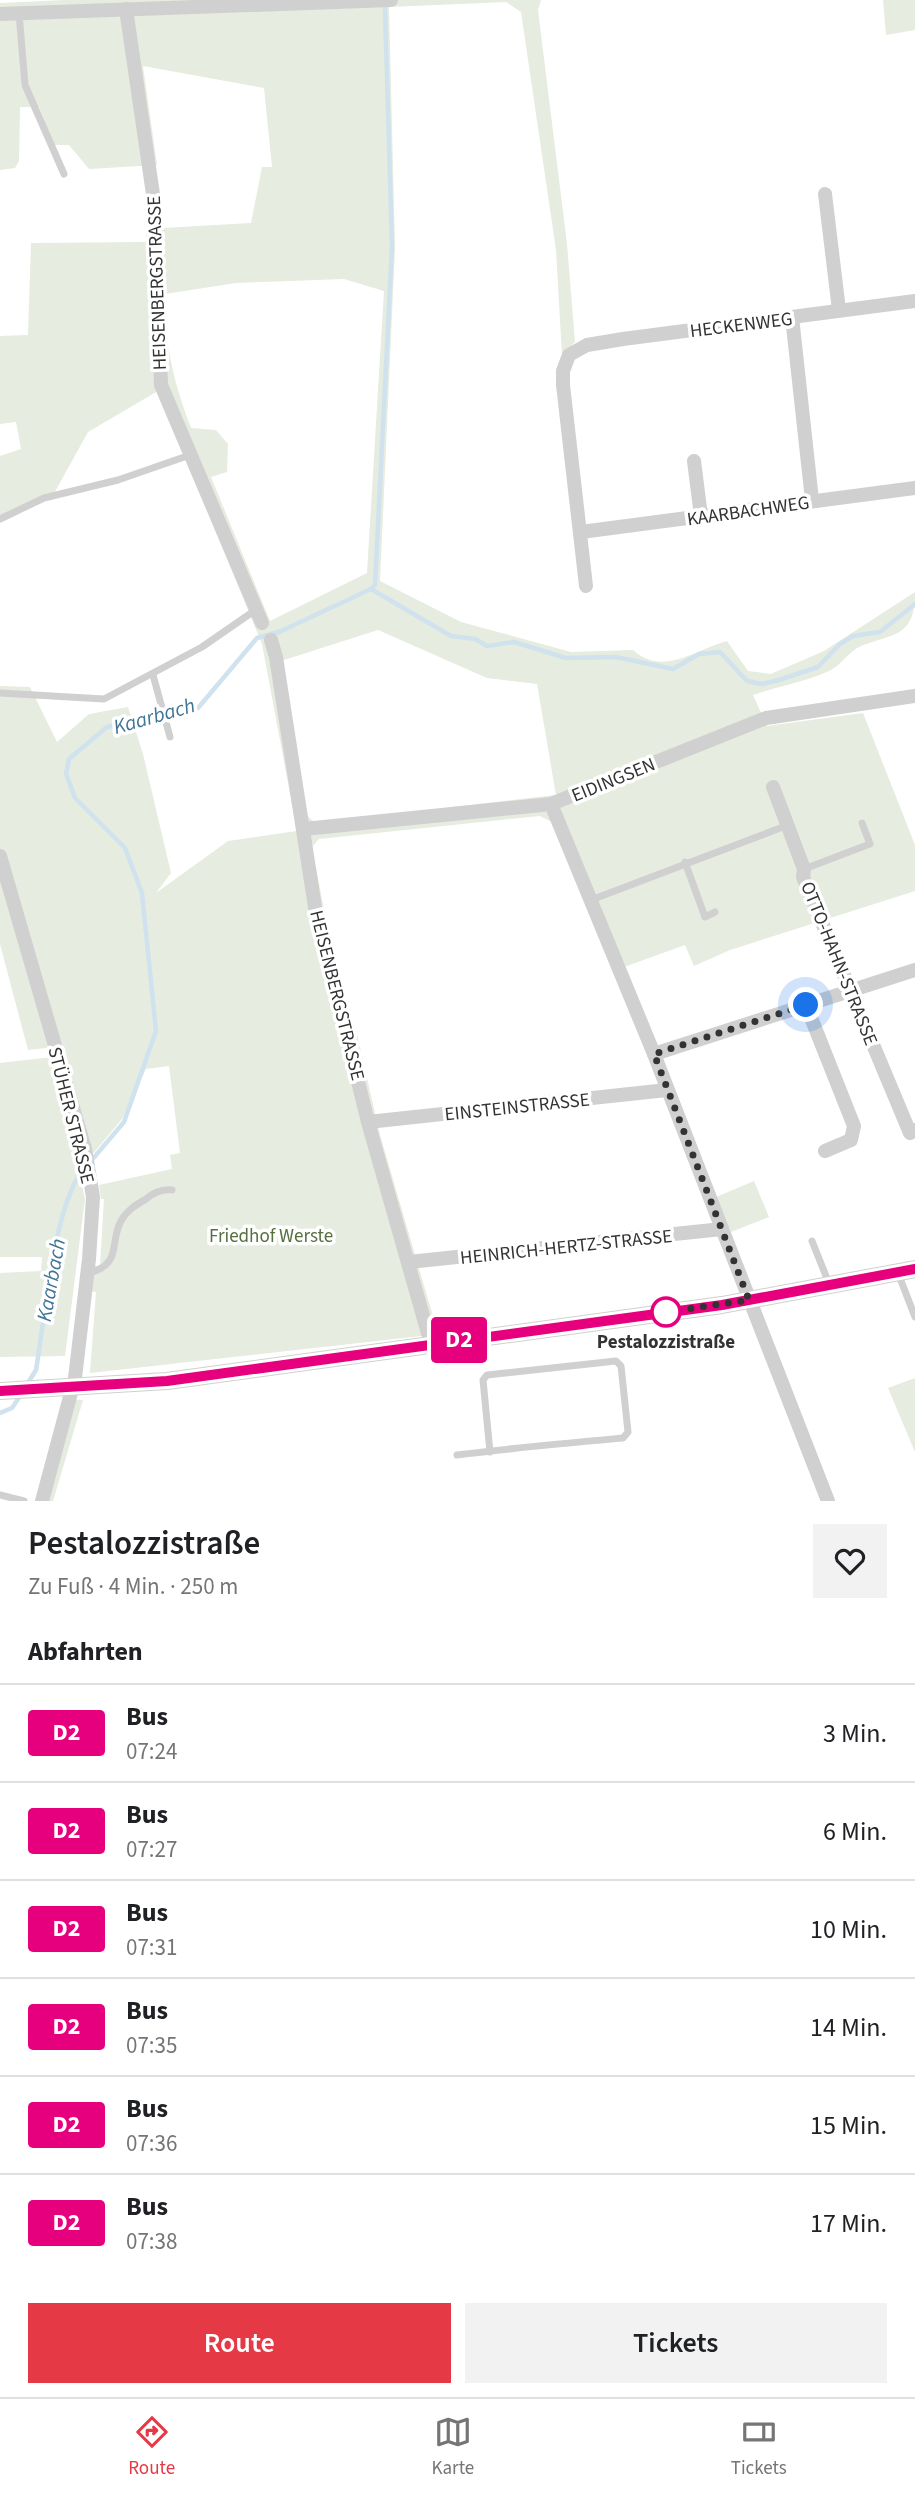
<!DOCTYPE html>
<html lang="de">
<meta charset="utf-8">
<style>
:root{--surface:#fff;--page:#f2f2f2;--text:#202124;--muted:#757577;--line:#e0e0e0;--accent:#e63946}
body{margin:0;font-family:"Source Sans 3",sans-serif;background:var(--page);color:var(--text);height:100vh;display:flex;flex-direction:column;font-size:26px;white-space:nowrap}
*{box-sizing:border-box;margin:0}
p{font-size:23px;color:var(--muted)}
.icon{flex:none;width:38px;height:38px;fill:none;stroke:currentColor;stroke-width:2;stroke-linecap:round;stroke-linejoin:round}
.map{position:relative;height:1501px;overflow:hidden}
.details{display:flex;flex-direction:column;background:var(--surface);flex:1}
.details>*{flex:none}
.badge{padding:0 14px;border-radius:5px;font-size:24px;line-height:46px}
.you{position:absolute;width:35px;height:35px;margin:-18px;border:5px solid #fff;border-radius:50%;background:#1a73e8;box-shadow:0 0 0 10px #1a73e833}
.map>.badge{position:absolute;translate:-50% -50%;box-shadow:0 0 0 4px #fff}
h2{padding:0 28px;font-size:26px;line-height:63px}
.round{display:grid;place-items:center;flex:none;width:74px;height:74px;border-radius:0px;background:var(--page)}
.head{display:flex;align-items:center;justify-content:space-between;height:119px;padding:0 28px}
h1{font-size:33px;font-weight:600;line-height:52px}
.button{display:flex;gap:14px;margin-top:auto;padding:14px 28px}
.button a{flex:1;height:80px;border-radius:0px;background:var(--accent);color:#fff;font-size:28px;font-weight:600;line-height:80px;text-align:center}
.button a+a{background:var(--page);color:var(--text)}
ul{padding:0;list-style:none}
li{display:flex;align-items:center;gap:21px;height:98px;padding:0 28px;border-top:2px solid var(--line)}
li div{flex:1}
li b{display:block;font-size:26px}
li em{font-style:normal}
li .badge{min-width:77px;font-weight:700;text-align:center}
.menu{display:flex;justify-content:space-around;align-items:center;height:98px;border-top:2px solid var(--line);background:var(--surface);font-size:19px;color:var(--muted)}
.menu a{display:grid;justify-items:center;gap:4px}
.menu .current{color:var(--accent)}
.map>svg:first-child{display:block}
.green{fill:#e6ecdf;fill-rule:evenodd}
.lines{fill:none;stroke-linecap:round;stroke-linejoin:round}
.stream{stroke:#cfe2ee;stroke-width:4.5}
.service{stroke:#d0d0d0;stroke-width:7}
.minor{stroke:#d0d0d0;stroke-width:14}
.tertiary{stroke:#d0d0d0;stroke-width:18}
.line-casing{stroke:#fff;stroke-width:16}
.line{stroke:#e6007e;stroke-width:10}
.walk{stroke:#333;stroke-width:7;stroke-dasharray:0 12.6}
.stop-dot{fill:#fff;stroke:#e6007e;stroke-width:3.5}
.labels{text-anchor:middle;stroke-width:7;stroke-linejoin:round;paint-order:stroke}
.street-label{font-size:19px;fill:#333;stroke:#fff}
.park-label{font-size:19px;fill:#56703f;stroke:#fff}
.stop-label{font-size:19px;font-weight:bold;fill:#333;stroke:#fff}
.water-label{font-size:21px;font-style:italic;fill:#3f7597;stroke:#fff}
</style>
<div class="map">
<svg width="915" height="1501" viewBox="0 0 915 1501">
<rect width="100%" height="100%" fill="#fff"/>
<g class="green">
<path d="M65,0H541L538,10L567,244L575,342L562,355L556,250L521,12L506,2L389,7L395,248L380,581L461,622L571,652L633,650C663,677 694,650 727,641L748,671L771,674L824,651L915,592C915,637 895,633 861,646C849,651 842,664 831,670C806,682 779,686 753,695L767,726L863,713L915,845V891L730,950L694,966L685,945L613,971L554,823L540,816L319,839L312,847L331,947L357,1034L380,1135L435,1323L448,1333L90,1373L96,1292L90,1291L93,1266H100L104,1199H101L99,1185L172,1169L170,1155L180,1153L169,1066L146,1069L122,1119L91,1156L64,1046L28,1050L0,944V686L30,687L57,742L89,714L128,707L143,754L171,873L156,893L228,841L297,831L262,644L158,391L88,432L52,497L0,523V456L21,449L16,422L0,424V336L28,335L31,243L146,242V229L251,223L262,167H272L264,88L143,66L157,165L89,169L69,145H54L39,107H20L19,161L15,168L0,170V3ZM344,279L384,291L367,573L270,621L211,477L227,472L228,444L216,430L191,428C173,380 165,346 165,294L236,283ZM378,630L487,678L537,684L556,795L316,823L307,816L281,661Z"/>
<path d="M883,0H915V30L886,35Z"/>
<path d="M53,1057L85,1199L65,1356L0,1357V1273L41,1271L42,1257H0V1063Z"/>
<path d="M754,1181L769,1217L731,1232L716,1197Z"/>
<path d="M915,1378V1452L888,1388Z"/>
<path d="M68,1399L83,1400L53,1501H38Z"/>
</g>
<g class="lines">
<g class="stream">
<path d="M371,589L375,585L392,247L385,9"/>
<path d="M91,1161L124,1122L156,1031L142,893L125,848L75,798L66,774L69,759L107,727L198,708L257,638L279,632L371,589L451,636L475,639L487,646L514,642L566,658L616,657L673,669L699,654L720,652L747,681L762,684L779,680L818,667L840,644L853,636L880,632L915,604"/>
<path d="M26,1386L36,1370C45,1319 53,1204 85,1167"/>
<path d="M0,1413L12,1408L20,1396"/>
</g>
<g class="service">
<path d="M19,13L25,85L64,174"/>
<path d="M0,519L44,498L118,480L190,455"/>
<path d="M153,675L170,737"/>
<path d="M0,693L104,699L202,647L257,609"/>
<path d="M685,862L705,917L715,912"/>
<path d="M804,869L870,844L862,823"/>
<path d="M591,900L788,825"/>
<path d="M812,1241L830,1286"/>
<path d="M89,1273C123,1264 109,1242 121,1221C127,1210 136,1205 146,1199C153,1193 162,1189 172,1190"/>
<path d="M898,1273L915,1317"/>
<path d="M457,1455C512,1448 568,1443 623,1438L628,1432L621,1366L616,1361L487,1375L483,1380L490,1452"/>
<path d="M0,1495L24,1501"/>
</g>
<g class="minor">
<path d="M126,9L155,208L161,385L262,623"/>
<path d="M0,14L391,0"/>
<path d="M825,194L839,310"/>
<path d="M792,317L812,500"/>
<path d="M694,461L701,516"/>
<path d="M581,532L915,488"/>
<path d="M586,586L563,385V371L569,355L587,345L623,339L915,301"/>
<path d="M271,640L276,657L315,907L368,1122L431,1344"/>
<path d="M773,787L804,869L803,877L910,1133L915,1130"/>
<path d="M551,804L654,1054L828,1501"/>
<path d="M304,829L551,804L766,718L915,696"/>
<path d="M0,856L85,1149L93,1197L89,1259L75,1378L42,1501"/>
<path d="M806,1005L854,1126L851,1140L825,1151"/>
<path d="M654,1054L915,970"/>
<path d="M368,1122L667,1090"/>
<path d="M409,1262L722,1229"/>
</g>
<path class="tertiary" d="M0,1391L167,1381L722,1305L915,1269"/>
</g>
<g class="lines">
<defs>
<path id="line" d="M0,1391L167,1381L722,1305L915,1269"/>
</defs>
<use href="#line" class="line-casing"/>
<use href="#line" class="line"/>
<path class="walk" d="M666,1312L749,1300L654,1054L806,1005"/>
</g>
<circle class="stop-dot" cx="666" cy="1312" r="14"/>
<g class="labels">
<g class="street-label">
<text transform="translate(156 283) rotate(-92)" y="7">HEISENBERGSTRASSE</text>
<text transform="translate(741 324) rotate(-7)" y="7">HECKENWEG</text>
<text transform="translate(748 510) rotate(-8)" y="7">KAARBACHWEG</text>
<text transform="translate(613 779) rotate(-22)" y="7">EIDINGSEN</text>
<text transform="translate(840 963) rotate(68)" y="7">OTTO-HAHN-STRASSE</text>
<text transform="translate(338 995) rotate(76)" y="7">HEISENBERGSTRASSE</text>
<text transform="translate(517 1106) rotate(-6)" y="7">EINSTEINSTRASSE</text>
<text transform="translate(72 1115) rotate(76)" y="7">STÜHER STRASSE</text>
<text transform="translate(566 1246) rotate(-6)" y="7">HEINRICH-HERTZ-STRASSE</text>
</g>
<g class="park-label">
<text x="271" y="1242">Friedhof Werste</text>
</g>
<g class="stop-label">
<text x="666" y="1348">Pestalozzistraße</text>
</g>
<g class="water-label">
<text transform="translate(154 716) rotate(-16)" y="7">Kaarbach</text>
<text transform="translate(51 1280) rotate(-80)" y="7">Kaarbach</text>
</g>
</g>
</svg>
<div class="you" style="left:806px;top:1005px"></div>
<b class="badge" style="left:459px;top:1340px;background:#e6007e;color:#fff">D2</b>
</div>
<section class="details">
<div class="head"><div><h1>Pestalozzistraße</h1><p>Zu Fuß · 4 Min. · 250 m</p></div><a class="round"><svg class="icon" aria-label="heart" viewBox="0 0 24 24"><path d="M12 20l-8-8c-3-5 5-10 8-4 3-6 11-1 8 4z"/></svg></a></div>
<h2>Abfahrten</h2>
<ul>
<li><span class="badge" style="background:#e6007e;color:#fff">D2</span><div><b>Bus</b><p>07:24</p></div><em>3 Min.</em></li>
<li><span class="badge" style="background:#e6007e;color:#fff">D2</span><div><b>Bus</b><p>07:27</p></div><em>6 Min.</em></li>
<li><span class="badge" style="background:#e6007e;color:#fff">D2</span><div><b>Bus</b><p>07:31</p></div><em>10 Min.</em></li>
<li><span class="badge" style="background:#e6007e;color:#fff">D2</span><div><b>Bus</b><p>07:35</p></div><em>14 Min.</em></li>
<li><span class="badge" style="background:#e6007e;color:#fff">D2</span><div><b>Bus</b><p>07:36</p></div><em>15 Min.</em></li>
<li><span class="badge" style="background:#e6007e;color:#fff">D2</span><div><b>Bus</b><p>07:38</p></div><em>17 Min.</em></li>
</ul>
<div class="button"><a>Route</a><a>Tickets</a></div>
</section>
<nav class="menu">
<a class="current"><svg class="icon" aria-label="directions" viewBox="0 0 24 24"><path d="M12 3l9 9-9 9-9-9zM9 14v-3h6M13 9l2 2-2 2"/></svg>Route</a>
<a><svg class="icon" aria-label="map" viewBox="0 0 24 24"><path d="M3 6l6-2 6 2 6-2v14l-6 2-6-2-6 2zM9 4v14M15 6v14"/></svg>Karte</a>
<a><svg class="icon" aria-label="tickets" viewBox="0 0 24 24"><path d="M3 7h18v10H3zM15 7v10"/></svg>Tickets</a>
</nav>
